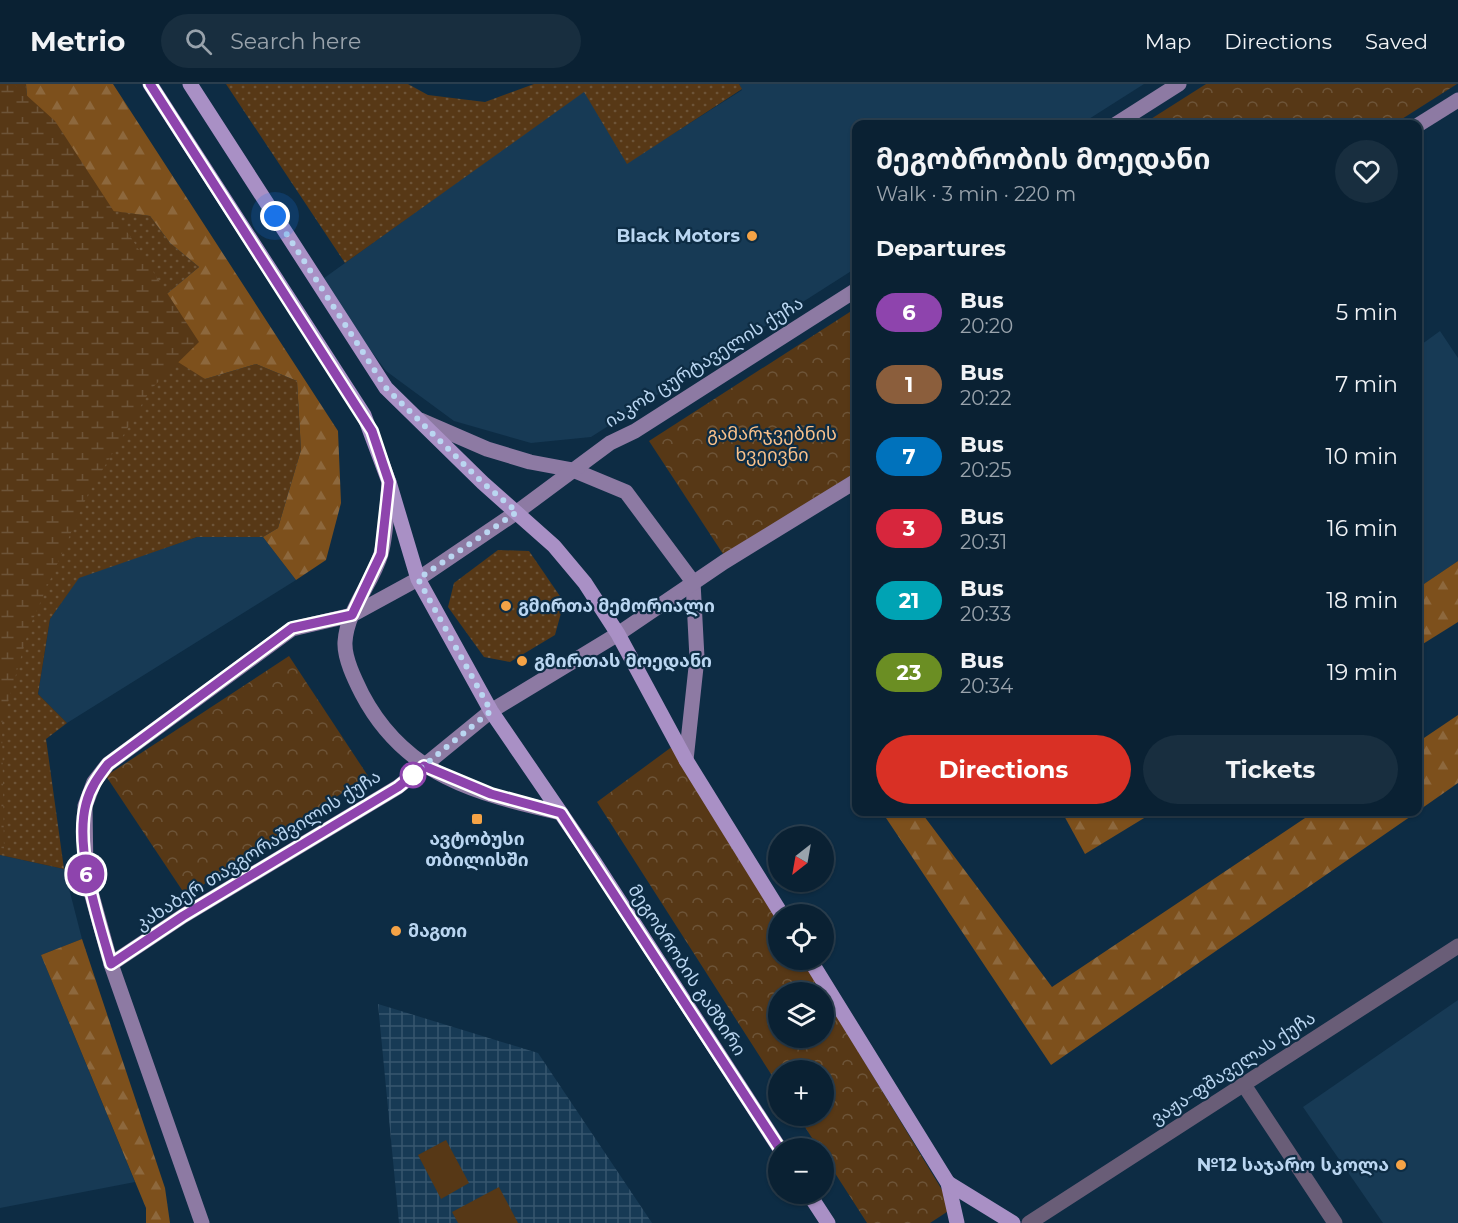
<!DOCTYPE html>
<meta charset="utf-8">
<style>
:root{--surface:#0a2133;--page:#182e3f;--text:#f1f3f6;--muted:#99a3ac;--line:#2a3e4e;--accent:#d93025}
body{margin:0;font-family:Montserrat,"Noto Sans Georgian",sans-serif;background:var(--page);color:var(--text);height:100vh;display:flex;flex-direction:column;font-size:22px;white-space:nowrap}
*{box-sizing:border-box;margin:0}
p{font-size:20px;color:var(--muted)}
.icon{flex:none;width:33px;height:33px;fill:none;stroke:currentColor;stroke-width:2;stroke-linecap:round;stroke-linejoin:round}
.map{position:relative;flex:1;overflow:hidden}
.drawer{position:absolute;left:852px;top:36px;width:570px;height:696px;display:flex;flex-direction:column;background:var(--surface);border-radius:12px;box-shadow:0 2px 4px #0004,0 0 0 2px var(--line)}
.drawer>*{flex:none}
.badge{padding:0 12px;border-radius:20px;font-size:21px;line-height:39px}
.needle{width:39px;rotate:211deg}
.fabs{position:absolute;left:768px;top:742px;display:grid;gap:12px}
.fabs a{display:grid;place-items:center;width:66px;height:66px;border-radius:50%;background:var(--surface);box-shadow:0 2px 4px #0004,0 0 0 2px var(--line);font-size:30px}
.you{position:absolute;width:30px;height:30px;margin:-15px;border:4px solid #fff;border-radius:50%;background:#1a73e8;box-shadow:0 0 0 9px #1a73e833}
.map>.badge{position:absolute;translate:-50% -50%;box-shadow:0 0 0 3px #fff}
h2{padding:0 24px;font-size:22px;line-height:54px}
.round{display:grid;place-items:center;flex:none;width:63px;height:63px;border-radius:32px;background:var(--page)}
.head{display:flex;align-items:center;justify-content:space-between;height:102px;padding:0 24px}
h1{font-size:28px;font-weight:700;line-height:45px}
.button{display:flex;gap:12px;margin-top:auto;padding:12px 24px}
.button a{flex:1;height:69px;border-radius:36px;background:var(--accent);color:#fff;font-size:24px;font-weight:700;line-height:69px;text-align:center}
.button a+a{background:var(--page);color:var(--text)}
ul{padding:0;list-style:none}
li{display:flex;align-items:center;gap:18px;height:72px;padding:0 24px}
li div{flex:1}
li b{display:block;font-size:22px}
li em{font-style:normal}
li .badge{min-width:66px;font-weight:700;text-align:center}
header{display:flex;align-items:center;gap:36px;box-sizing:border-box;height:84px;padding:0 30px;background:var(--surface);border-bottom:2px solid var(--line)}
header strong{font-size:28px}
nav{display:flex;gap:33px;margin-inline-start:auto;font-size:21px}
.search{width:420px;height:54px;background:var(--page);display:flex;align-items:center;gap:15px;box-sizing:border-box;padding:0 21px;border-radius:33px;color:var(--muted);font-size:22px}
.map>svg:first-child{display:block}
.built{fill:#173a55}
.industrial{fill:url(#industrial-grid)}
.grass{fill:url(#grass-dots)}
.forest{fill:url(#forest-firs)}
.wetland{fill:url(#wetland-marsh)}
.park{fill:url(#park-crowns)}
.pitch{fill:#573816}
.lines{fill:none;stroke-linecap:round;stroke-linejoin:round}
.street{stroke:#695d77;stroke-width:15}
.secondary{stroke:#8d7aa3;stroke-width:15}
.primary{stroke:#a990c5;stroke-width:15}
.line-casing{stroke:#fff;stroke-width:14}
.line{stroke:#8e44ad;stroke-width:9}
.walk{stroke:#bad6f1;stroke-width:6;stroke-dasharray:0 10.8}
.poi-dot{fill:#f5a346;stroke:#0d2c44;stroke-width:2}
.stop-dot{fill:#fff;stroke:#8e44ad;stroke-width:3}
.labels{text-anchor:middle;stroke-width:4.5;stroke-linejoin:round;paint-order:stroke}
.poi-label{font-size:18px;font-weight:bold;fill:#bad6f1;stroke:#0d2c44;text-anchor:start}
.street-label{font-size:18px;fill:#bad6f1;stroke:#0d2c44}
.park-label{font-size:18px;fill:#f9c18a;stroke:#0d2c44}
</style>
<header>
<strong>Metrio</strong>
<div class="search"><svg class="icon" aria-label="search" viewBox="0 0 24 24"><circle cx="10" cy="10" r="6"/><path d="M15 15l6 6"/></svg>Search here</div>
<nav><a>Map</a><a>Directions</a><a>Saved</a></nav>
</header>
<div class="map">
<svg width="1458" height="1139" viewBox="0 0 1458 1139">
<defs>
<pattern id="industrial-grid" width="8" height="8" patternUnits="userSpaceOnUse" patternTransform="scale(1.5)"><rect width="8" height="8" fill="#173a55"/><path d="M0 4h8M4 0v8" fill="none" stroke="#37566e"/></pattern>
<pattern id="grass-dots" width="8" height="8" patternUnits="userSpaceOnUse" patternTransform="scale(1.5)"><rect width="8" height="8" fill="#573816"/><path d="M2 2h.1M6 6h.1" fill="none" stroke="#6d5438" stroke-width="1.8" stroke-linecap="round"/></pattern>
<pattern id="forest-firs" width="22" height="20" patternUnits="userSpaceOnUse" patternTransform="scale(1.5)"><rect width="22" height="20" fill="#7d501c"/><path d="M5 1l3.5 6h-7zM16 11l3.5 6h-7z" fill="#8d683d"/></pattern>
<pattern id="wetland-marsh" width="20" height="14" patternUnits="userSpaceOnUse" patternTransform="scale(1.5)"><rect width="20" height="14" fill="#573816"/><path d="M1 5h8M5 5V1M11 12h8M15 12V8" fill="none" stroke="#6d5438"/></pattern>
<pattern id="park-crowns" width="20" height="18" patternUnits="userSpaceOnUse" patternTransform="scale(1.5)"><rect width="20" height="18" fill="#573816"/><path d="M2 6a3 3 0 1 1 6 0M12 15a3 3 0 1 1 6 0" fill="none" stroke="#6d5438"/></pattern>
</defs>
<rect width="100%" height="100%" fill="#0d2c44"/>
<g class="built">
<path d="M739,0H1144L1081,40H856V184L591,353L531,359L454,337L386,287L320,197L584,7L627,79L742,6Z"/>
<path d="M1440,247L1458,274V477L1418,504V263Z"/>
<path d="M197,453H263L296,496L67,639L38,610L50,535L79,493Z"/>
<path d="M0,771L64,785L82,855L41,871L135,1098L0,1124Z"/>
<path d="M1458,916V1139H1383L1303,1023Z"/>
</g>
<path class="industrial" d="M378,920L538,969L652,1139H399Z"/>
<g class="grass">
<path d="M0,0H26L30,45L76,121L150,132L170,159L199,183L145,228L205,295L256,280L297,297L301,366L278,444L263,453H197L79,494L50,535L38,610L67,639L46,655L64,785L0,771Z"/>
<path d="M226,0H408L428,11L485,18L534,0H739L742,5L627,80L584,8L345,179Z"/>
<path d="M498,466L529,467L564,518L555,551L510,578L484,573L448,523L454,499Z"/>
</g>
<g class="forest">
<path d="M26,0H113L338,347L341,419L326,476L296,496L263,453L278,444L301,366L297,297L256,280L205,295L151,261L145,228L199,183L170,159L150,132L76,122L30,45Z"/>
<path d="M1458,477V538L1418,563V504Z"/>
<path d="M1458,631V699L1418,727V658Z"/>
<path d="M882,728H921L1052,903L1314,728H1417L1051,981Z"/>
<path d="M1062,728H1154L1085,770Z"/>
<path d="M82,855L165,1104L170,1139H146V1124L41,871Z"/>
</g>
<path class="wetland" d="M0,0H14L55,37L199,258L151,305L88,410L30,542L2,639L4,765L0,764Z"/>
<g class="park">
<path d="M1206,0H1457L1394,40H1143Z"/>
<path d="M856,224V388L725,473L649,357Z"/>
<path d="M289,572L368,692L186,812L106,692Z"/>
<path d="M673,662L778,837V876H802L822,909H778V954H824V911L953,1124L930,1139H867L824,1072V1065H819L798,1032H824V987H778V1001L597,718Z"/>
</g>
<g class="pitch">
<path d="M446,1056L469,1099L441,1115L418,1071Z"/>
<path d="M499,1103L518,1139H458L452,1128Z"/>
</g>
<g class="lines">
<g class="street">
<path d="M1244,1001L1335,1139"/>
<path d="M1029,1139L1458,862"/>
</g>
<g class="secondary">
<path d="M1116,40L1179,0"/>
<path d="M1418,41L1458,16"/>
<path d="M420,336L487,365L530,378L573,386L626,408L693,498L697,574L686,676"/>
<path d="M389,398C387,421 387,448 381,470C372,500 347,526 345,558C344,574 355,596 362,610C405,692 477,710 561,729"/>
<path d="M111,880L183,832L398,703L491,627L618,550L724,478L856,397"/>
<path d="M202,1139L111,880L86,790L85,722L94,698L108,680L292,545L352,531L418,495L517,428L610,359L635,347L856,206"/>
</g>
<g class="primary">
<path d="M150,0L364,331L389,398L418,495L491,627L595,779L780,1065"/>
<path d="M190,0L386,304L483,399L554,462L585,499L618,550L686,676L782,831"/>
<path d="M810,876L948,1099L957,1139"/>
<path d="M948,1099L1013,1139"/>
<path d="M809,1110L828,1139"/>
</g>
</g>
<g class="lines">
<defs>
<path id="line" d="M150,0L372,347L389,398L381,470L352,531L292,544L108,680C98,693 90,704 86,720C74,765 99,837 111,880L183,832L398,703L424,682L491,710L561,729L780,1065"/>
</defs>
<use href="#line" class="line-casing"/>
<use href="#line" class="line"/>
<path class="walk" d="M275,132L386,304L483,399L517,428L418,495L491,627L411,692L413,691"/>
</g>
<g class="poi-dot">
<circle cx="752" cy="152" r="6"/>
<circle cx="506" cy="522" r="6"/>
<circle cx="522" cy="577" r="6"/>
<rect x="471" y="729" width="12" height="12" rx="3"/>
<circle cx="396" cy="847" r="6"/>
<circle cx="1401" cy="1081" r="6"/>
</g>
<circle class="stop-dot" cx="413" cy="691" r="12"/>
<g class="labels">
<g class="poi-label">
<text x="740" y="158" text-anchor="end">Black Motors</text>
<text x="518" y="528">გმირთა მემორიალი</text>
<text x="534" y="583">გმირთას მოედანი</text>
<text x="477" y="761" text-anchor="middle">ავტობუსი<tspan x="477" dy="21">თბილისში</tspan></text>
<text x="408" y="853">მაგთი</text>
<text x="1389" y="1087" text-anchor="end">№12 საჯარო სკოლა</text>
</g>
<g class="street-label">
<text transform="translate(704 278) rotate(-32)" y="6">იაკობ ცურტაველის ქუჩა</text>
<text transform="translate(258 766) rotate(-32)" y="6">კახაბერ თავგორაშვილის ქუჩა</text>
<text transform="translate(687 886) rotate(57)" y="6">მეგობრობის გამზირი</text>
<text transform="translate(1233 984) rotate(-33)" y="6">ვაჟა-ფშაველას ქუჩა</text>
</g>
<g class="park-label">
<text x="772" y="356">გამარჯვებნის<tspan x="772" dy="21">ხვეივნი</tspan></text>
</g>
</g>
</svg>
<div class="fabs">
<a><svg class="needle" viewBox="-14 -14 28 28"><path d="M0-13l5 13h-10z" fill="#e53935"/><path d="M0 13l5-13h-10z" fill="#99a3ac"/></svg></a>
<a><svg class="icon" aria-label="locate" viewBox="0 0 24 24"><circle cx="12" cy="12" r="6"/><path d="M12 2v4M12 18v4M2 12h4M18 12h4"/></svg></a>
<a><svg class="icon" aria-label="layers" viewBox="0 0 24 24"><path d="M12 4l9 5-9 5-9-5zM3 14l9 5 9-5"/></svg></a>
<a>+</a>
<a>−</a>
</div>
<div class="you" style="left:275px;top:132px"></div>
<b class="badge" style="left:86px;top:790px;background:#8e44ad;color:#fff">6</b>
<section class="drawer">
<div class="head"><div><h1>მეგობრობის მოედანი</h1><p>Walk · 3 min · 220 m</p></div><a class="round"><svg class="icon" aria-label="heart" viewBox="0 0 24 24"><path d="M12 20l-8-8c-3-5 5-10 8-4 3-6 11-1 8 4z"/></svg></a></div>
<h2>Departures</h2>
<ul>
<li><span class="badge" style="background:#8e44ad;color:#fff">6</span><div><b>Bus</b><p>20:20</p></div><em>5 min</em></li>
<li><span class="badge" style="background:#8b5e3c;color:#fff">1</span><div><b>Bus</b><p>20:22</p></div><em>7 min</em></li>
<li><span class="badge" style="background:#0072bc;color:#fff">7</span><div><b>Bus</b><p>20:25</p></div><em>10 min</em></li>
<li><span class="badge" style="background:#d7263d;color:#fff">3</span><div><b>Bus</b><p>20:31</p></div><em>16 min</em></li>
<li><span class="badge" style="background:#00a3b4;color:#fff">21</span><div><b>Bus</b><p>20:33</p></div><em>18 min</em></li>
<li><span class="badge" style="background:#6b8e23;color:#fff">23</span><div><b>Bus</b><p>20:34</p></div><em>19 min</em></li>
</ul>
<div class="button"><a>Directions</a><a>Tickets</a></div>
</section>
</div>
